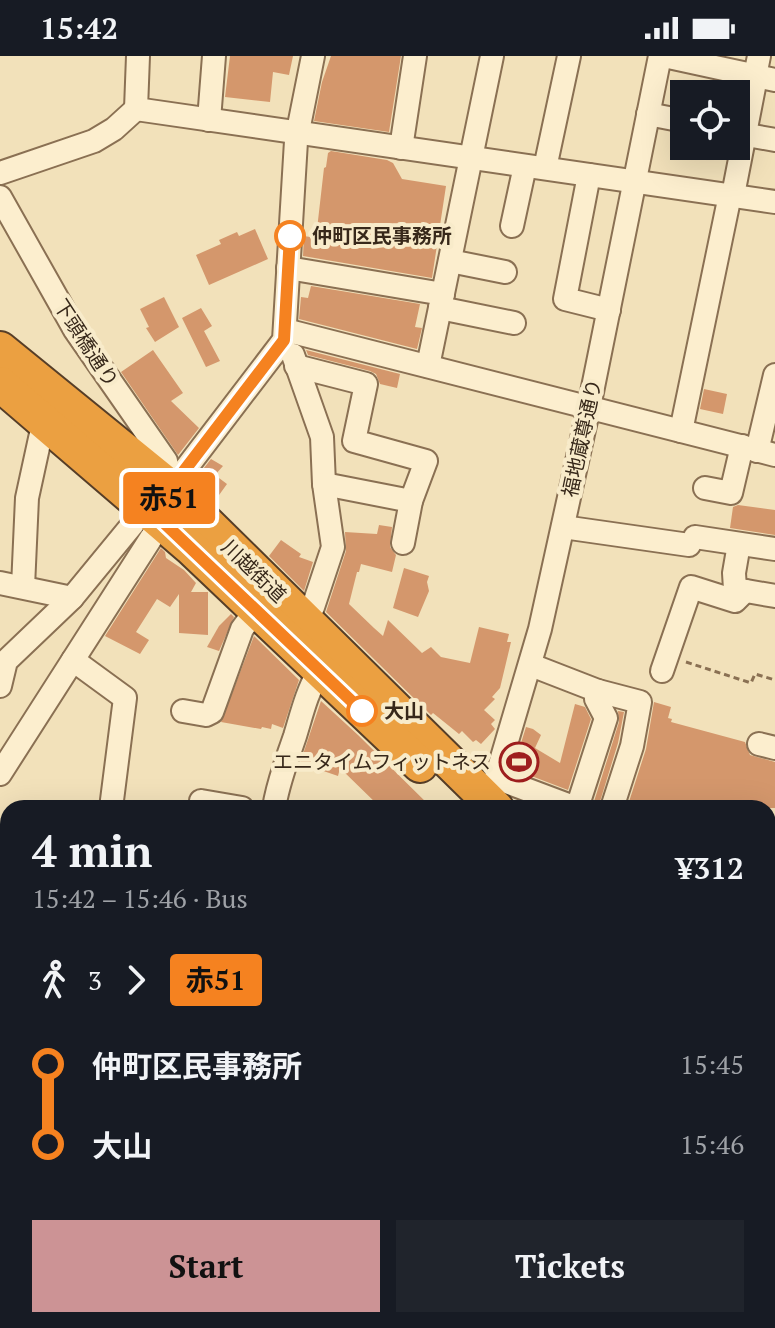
<!DOCTYPE html>
<meta charset="utf-8">
<style>
:root{--surface:#171b24;--page:#20242c;--text:#f1f3f6;--muted:#9ea1a6;--accent:#cc9395}
body{margin:0;font-family:"PT Serif","Noto Sans JP",serif;background:var(--page);color:var(--text);height:100vh;display:flex;flex-direction:column;font-size:30px;white-space:nowrap}
*{box-sizing:border-box;margin:0}
p{font-size:26px;color:var(--muted)}
.icon{flex:none;width:44px;height:44px;fill:none;stroke:currentColor;stroke-width:2;stroke-linecap:round;stroke-linejoin:round}
.map{position:relative;flex:1;overflow:hidden}
.details{position:absolute;left:0px;top:744px;width:776px;height:528px;display:flex;flex-direction:column;background:var(--surface);border-radius:24px 24px 0 0;box-shadow:0 8px 32px #0002}
.details>*{flex:none}
.badge{padding:0 16px;border-radius:6px;font-size:28px;line-height:52px}
.controls{position:absolute;left:670px;top:24px;display:grid;gap:16px}
.controls a{display:grid;place-items:center;width:80px;height:80px;border-radius:0px;background:var(--surface);box-shadow:0 8px 32px #0002;font-size:40px}
.map>.badge{position:absolute;translate:-50% -50%;box-shadow:0 0 0 4px #fff}
.legs{display:flex;align-items:center;gap:12px;height:88px;padding:0 32px;font-size:26px}
.legs p{margin-inline-start:auto}
.summary{display:flex;align-items:center;justify-content:space-between;height:136px;padding:0 32px}
h1{font-size:44px;font-weight:600;line-height:60px}
.cta{display:flex;gap:16px;margin-top:auto;padding:16px 32px}
.cta a{flex:1;height:92px;border-radius:0px;background:var(--accent);color:#111;font-size:32px;font-weight:600;line-height:92px;text-align:center}
.cta a+a{background:var(--page);color:var(--text)}
ul{padding:0 32px;list-style:none}
li{display:flex;align-items:center;gap:28px;height:80px;font-size:30px}
li i{display:grid;place-items:center;width:12px;height:100%;margin:0 10px;background:currentColor}
li i::after{content:'';width:20px;height:20px;margin:-10px;border:6px solid;border-radius:50%;background:var(--surface)}
li p{margin-inline-start:auto}
li:first-child i{background:linear-gradient(#0000 50%,currentColor 0)}
li:last-child i{background:linear-gradient(currentColor 50%,#0000 0)}
.status{display:flex;justify-content:space-between;align-items:center;height:56px;padding:0 40px;background:var(--surface);direction:ltr}
.status svg{height:22px;fill:currentColor}
.map>svg:first-child{display:block}
.building{fill:#d4976c}
.lines{fill:none;stroke-linecap:round;stroke-linejoin:round}
.minor-casing{stroke:#8a7053;stroke-width:26}
.major-casing{stroke:#563e28;stroke-width:32}
.highway-casing{stroke:#563e28;stroke-width:38}
.path{stroke:#8a7053;stroke-width:3;stroke-dasharray:6 4;stroke-linecap:butt}
.minor{stroke:#fceece;stroke-width:22}
.major{stroke:#fad88d;stroke-width:28}
.highway{stroke:#eba041;stroke-width:34}
.line-1-casing{stroke:#fff;stroke-width:18}
.line-1{stroke:#f58220;stroke-width:12}
.stop-1-dot{fill:#fff;stroke:#f58220;stroke-width:4}
.labels{text-anchor:middle;stroke-width:8;stroke-linejoin:round;paint-order:stroke}
.stop-label{font-size:20px;font-weight:bold;fill:#37281a;stroke:#f8ebca;text-anchor:start}
.street-label{font-size:20px;fill:#37281a;stroke:#f8ebca}
.poi-label{font-size:20px;fill:#37281a;stroke:#f8ebca;text-anchor:end}
</style>
<div class="status"><b>15:42</b><svg viewBox="0 0 49 12"><path d="M0 12V9h3v3zM5 12V6h3v6zM10 12V3h3v9zM15 12V0h3v12zM26 1h20v11H26zM47 4h2v5h-2z"/></svg></div>
<div class="map">
<svg width="775" height="1272" viewBox="0 0 775 1272">
<rect width="100%" height="100%" fill="#f2e1ba"/>
<g class="building">
<path d="M230,0H293L289,19L273,16L270,46L225,41Z"/>
<path d="M331,0H401L389,76L314,65L322,26Z"/>
<path d="M331,95L387,104L393,107L402,123L446,130L432,222L303,200L304,180L316,182L324,112L326,111L328,97Z"/>
<path d="M255,173L268,203L209,229L196,199L221,188L219,184L237,176L239,180Z"/>
<path d="M311,230L420,248L415,271L422,272L417,293L299,263L301,241L308,242Z"/>
<path d="M164,241L179,271L155,286L146,272L149,271L140,253Z"/>
<path d="M201,252L212,270L204,275L220,305L206,311L182,262Z"/>
<path d="M153,294L183,337L171,345L199,372L178,399L121,316Z"/>
<path d="M306,294L400,318L397,332L380,328L376,318L370,315L308,299Z"/>
<path d="M704,333L727,338L723,358L700,353Z"/>
<path d="M211,403L223,410L215,419L227,428L214,446L193,426Z"/>
<path d="M738,449L775,454V479L730,472L733,451Z"/>
<path d="M379,469L392,471L390,491L396,499L392,516L361,508L359,516H357L349,548L374,572L383,580L388,564L422,597L431,591L441,601L470,607L479,571L509,578L507,586H511L500,632L492,641L495,643L484,654L495,664L491,668L495,673L481,688L476,684L473,686L462,675L459,678L433,657L431,659L326,556L346,495L345,476L377,478Z"/>
<path d="M281,484L301,498L299,501L313,506L304,535L269,500Z"/>
<path d="M161,492L165,496L166,502L184,514L196,527L191,536H208V579L179,577V538L170,551L157,543L136,576L149,584L140,598L105,580Z"/>
<path d="M404,512L429,520L427,526L429,535L418,561L393,552Z"/>
<path d="M231,558L234,561L219,595L207,591L219,570Z"/>
<path d="M254,580L299,624L283,672L272,668L271,673L262,671L261,673L221,666Z"/>
<path d="M321,645L358,679L432,752H381L340,712L338,720L300,707Z"/>
<path d="M654,646L671,651L668,662L672,663L671,666L745,686L750,699L775,706V752H627L646,693Z"/>
<path d="M575,648L585,651L591,663L568,734L513,713L526,671L533,673L541,679L535,692L560,707Z"/>
<path d="M618,655L624,656L618,687L598,752H592L619,666Z"/>
</g>
<g class="lines">
<defs>
<g id="minor">
<path d="M138,0L136,53L775,146"/>
<path d="M664,0L775,24"/>
<path d="M755,20L759,0"/>
<path d="M648,58L684,65"/>
<path d="M209,64L214,0"/>
<path d="M736,77L775,84"/>
<path d="M401,92L415,0"/>
<path d="M545,112L569,0"/>
<path d="M0,117L94,85L114,73L136,53"/>
<path d="M589,119L565,243L609,254"/>
<path d="M733,139L756,21"/>
<path d="M0,141L75,274L166,405L171,432"/>
<path d="M512,170L525,110"/>
<path d="M450,205L505,216"/>
<path d="M288,212L443,238"/>
<path d="M440,252L514,267"/>
<path d="M285,274L775,399"/>
<path d="M293,299L322,381L324,428L333,491L313,551L304,563"/>
<path d="M296,310L366,328L354,385L426,405L411,445L324,428"/>
<path d="M428,310L492,0"/>
<path d="M681,375L730,139"/>
<path d="M757,395L775,319"/>
<path d="M705,432L731,437L742,390"/>
<path d="M563,471L689,489"/>
<path d="M695,481L775,493"/>
<path d="M403,487L411,445"/>
<path d="M739,488L734,517L735,533L775,540"/>
<path d="M0,527L72,542"/>
<path d="M23,531L27,442L44,364"/>
<path d="M73,604L125,642L111,752"/>
<path d="M531,609L598,635L640,646L632,690L612,752"/>
<path d="M662,615L691,531L735,545L745,535"/>
<path d="M0,630L6,605L72,542L146,452"/>
<path d="M183,655L206,659L212,656L242,573L256,554"/>
<path d="M759,688L775,692"/>
<path d="M0,718L162,465L171,432L284,284L296,85L313,0"/>
<path d="M496,722L576,752"/>
<path d="M476,748L496,722L540,573L589,351L660,0"/>
<path d="M200,752L201,745L242,752"/>
<path d="M274,752C278,726 287,704 295,680C302,657 307,636 319,615"/>
<path d="M577,752L606,662L596,643L598,635"/>
<path d="M768,793H775"/>
<path d="M0,812L8,813"/>
<path d="M768,844L775,826"/>
<path d="M768,873H775"/>
<path d="M0,922L8,923"/>
<path d="M768,1197L775,1211"/>
<path d="M99,1264L101,1272"/>
<path d="M479,1264L480,1272"/>
<path d="M648,1264L653,1272"/>
<path d="M177,1272L183,1264"/>
<path d="M216,1272L217,1264"/>
<path d="M389,1272L394,1264"/>
<path d="M561,1272L573,1264"/>
<path d="M688,1272L700,1264"/>
</g>
<path id="major" d="M0,1223L8,1220"/>
<g id="highway">
<path d="M0,293L171,432L496,752"/>
<path d="M0,328L190,491L420,709"/>
<path d="M768,1008L775,1014"/>
<path d="M768,1042L775,1048"/>
</g>
</defs>
<use href="#minor" class="minor-casing"/>
<use href="#major" class="major-casing"/>
<use href="#highway" class="highway-casing"/>
<path class="path" d="M686,606L751,627L755,618L775,624"/>
<use href="#minor" class="minor"/>
<use href="#major" class="major"/>
<use href="#highway" class="highway"/>
</g>
<g class="lines">
<defs>
<path id="line-1" d="M290,180L284,284L171,432L162,465L362,655"/>
</defs>
<use href="#line-1" class="line-1-casing"/>
<use href="#line-1" class="line-1"/>
</g>
<defs>
<symbol id="stadium-ring" viewBox="-11 -11 22 22"><circle r="9.5" fill="#f8ebca" stroke="#9e1e1e" stroke-width="1.5"/><path d="M0-5a6.5 5 0 1 0 0 10a6.5 5 0 1 0 0-10ZM-3.5-1.8h7v3.6h-7Z" fill="#9e1e1e"/></symbol>
</defs>
<g fill-rule="evenodd">
<use href="#stadium-ring" x="497" y="684" width="44" height="44"/>
</g>
<g class="stop-1-dot">
<circle cx="290" cy="180" r="14"/>
<circle cx="362" cy="655" r="14"/>
</g>
<g class="labels">
<g class="stop-label">
<text x="312" y="187">仲町区民事務所</text>
<text x="384" y="662">大山</text>
</g>
<g class="street-label">
<text transform="translate(86 287) rotate(57)" y="7">下頭橋通り</text>
<text transform="translate(582 382) rotate(-78)" y="7">福地蔵尊通り</text>
<text transform="translate(254 515) rotate(44)" y="7">川越街道</text>
</g>
<g class="poi-label">
<text x="491" y="713">エニタイムフィットネス</text>
</g>
</g>
</svg>
<div class="controls">
<a><svg class="icon" aria-label="locate" viewBox="0 0 24 24"><circle cx="12" cy="12" r="6"/><path d="M12 2v4M12 18v4M2 12h4M18 12h4"/></svg></a>
</div>
<b class="badge" style="left:169px;top:442px;background:#f58220;color:#111">赤51</b>
<section class="details">
<div class="summary"><div><h1>4 min</h1><p>15:42 – 15:46 · Bus</p></div><b>¥312</b></div>
<div class="legs"><svg class="icon" aria-label="walk" viewBox="0 0 24 24"><circle cx="13" cy="4" r="2"/><path d="M13 8l-2 6 4 7M11 14l-3 7M7 12l3-4h3l4 4"/></svg>3<svg class="icon" aria-label="forward" viewBox="0 0 24 24"><path d="M9 5l7 7-7 7"/></svg><b class="badge" style="background:#f58220;color:#111">赤51</b></div>
<ul>
<li><i style="color:#f58220"></i><b>仲町区民事務所</b><p>15:45</p></li>
<li><i style="color:#f58220"></i><b>大山</b><p>15:46</p></li>
</ul>
<div class="cta"><a>Start</a><a>Tickets</a></div>
</section>
</div>
